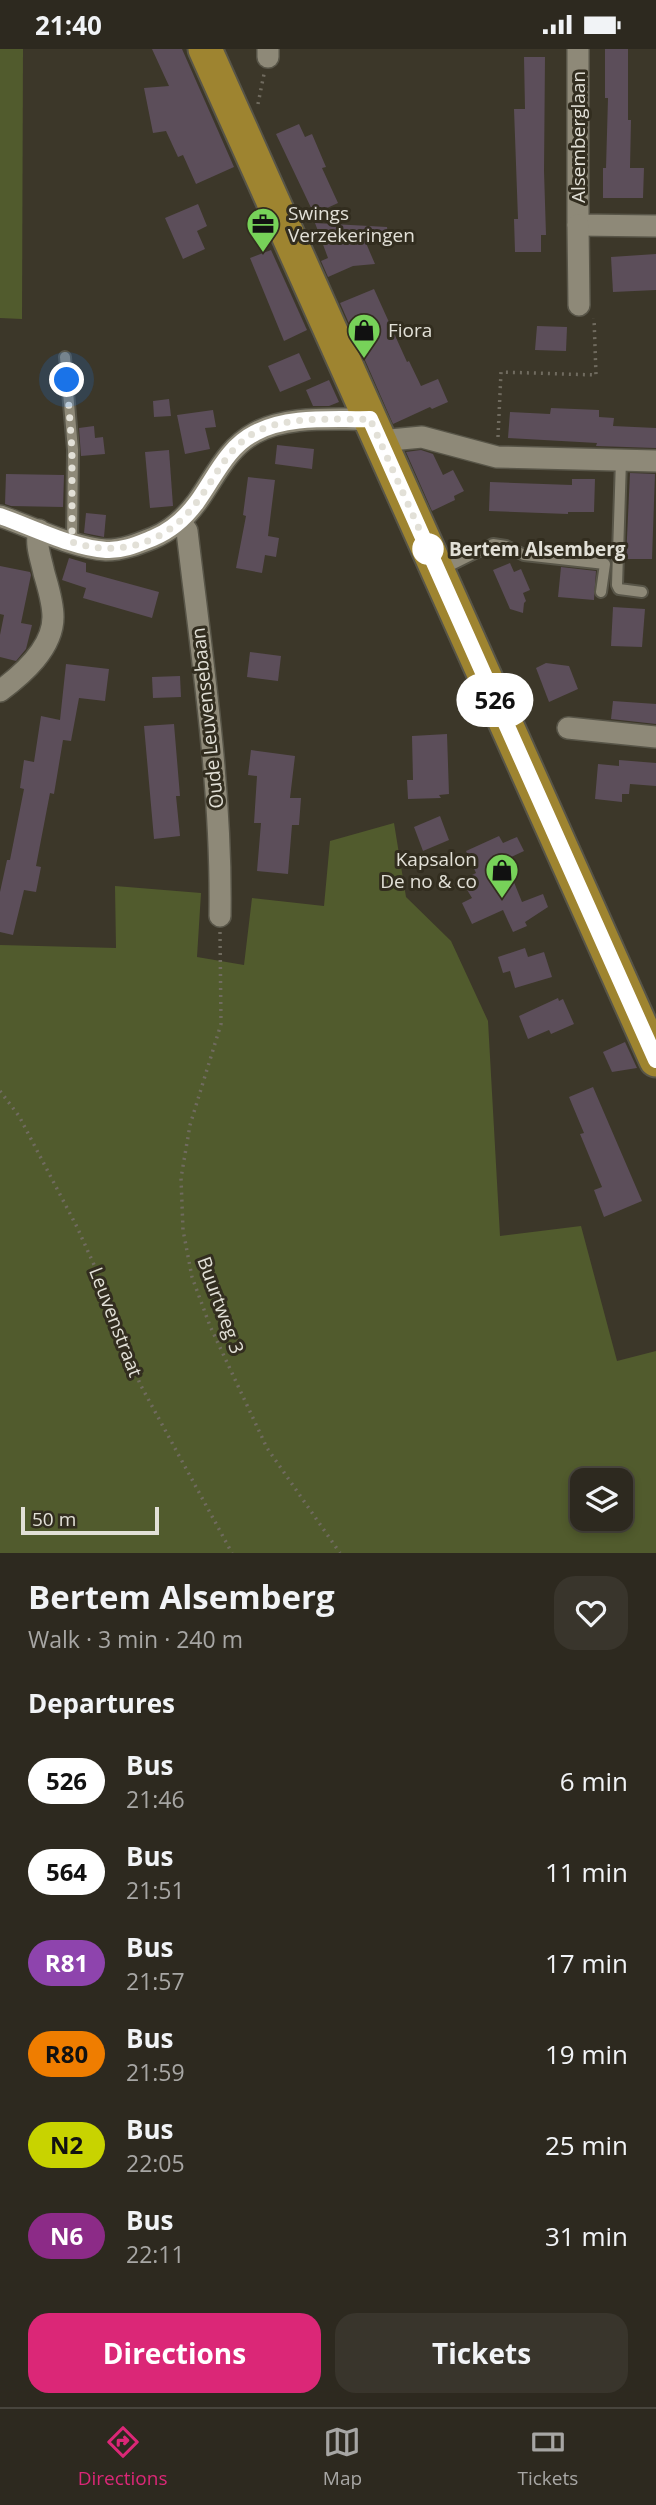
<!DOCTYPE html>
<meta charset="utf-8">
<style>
:root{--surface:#2d291f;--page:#39352c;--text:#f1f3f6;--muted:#a7a6a4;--line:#48453d;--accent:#db2777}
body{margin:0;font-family:"Open Sans",sans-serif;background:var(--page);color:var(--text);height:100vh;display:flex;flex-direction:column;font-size:26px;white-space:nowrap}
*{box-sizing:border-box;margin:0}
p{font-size:23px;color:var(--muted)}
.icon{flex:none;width:38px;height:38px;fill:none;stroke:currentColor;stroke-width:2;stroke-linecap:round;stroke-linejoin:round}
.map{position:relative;height:1504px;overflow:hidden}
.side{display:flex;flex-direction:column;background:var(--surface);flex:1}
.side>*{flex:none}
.badge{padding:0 14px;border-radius:23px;font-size:24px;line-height:46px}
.buttons{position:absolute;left:570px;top:1419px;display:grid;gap:14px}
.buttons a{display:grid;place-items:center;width:63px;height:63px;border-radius:14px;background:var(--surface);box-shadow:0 4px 10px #0003,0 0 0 2px var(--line);font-size:35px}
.scale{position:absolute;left:21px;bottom:18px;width:138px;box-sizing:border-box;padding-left:7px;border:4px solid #e2e0d7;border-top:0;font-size:19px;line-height:24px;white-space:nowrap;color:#e2e0d7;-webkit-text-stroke:5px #322d1f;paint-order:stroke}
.you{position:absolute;width:35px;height:35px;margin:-18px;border:5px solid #fff;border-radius:50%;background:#1a73e8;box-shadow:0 0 0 10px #1a73e833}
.map>.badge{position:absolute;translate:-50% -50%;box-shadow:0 0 0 4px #fff}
h2{padding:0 28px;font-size:26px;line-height:63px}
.round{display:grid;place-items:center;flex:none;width:74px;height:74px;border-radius:21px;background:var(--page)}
.overview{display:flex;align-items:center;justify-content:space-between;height:119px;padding:0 28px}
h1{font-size:33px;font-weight:700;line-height:52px}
.button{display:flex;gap:14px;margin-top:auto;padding:14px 28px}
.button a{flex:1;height:80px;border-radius:21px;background:var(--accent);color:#fff;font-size:28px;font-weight:700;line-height:80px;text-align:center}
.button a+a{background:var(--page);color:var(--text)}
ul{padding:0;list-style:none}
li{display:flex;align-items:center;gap:21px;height:91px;padding:0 28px}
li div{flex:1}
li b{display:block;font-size:26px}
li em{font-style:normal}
li .badge{min-width:77px;font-weight:700;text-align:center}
.status{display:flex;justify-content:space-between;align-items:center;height:49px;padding:0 35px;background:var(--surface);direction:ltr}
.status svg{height:19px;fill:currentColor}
.dock{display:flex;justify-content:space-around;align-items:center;height:98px;border-top:2px solid var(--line);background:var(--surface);font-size:19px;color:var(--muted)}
.dock a{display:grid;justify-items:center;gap:4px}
.dock .on{color:var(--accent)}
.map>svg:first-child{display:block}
.green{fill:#515b2d;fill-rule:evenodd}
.building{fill:#5c4e5a}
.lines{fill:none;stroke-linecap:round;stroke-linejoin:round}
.service-casing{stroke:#585548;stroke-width:14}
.minor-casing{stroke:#585548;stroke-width:24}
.primary-casing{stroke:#585548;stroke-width:37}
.path{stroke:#706b5f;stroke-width:3.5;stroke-dasharray:2 5;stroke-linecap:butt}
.service{stroke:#8e8978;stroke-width:10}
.minor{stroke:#8e8978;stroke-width:21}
.primary{stroke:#9e8430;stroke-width:33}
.line-casing{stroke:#fff;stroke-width:16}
.line{stroke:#fff;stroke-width:10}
.walk{stroke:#e2e0d7;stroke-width:7;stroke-dasharray:0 12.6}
.stop-dot{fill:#fff;stroke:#fff;stroke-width:3.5}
.labels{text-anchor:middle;stroke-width:6;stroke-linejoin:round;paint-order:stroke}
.street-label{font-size:19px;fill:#e2e0d7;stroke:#322d1f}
.poi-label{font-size:19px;fill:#e2e0d7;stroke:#322d1f;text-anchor:start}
.stop-label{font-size:19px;font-weight:bold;fill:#e2e0d7;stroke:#322d1f;text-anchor:start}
</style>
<div class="status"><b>21:40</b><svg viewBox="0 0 49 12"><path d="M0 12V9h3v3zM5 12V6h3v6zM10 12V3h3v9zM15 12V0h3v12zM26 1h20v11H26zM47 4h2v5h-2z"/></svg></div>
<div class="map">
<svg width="656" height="1504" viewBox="0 0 656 1504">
<rect width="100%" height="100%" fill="#3c3729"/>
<g class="green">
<path d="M0,0H23L22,270L0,269Z"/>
<path d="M394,774L406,848L451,892L488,972L500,1187L581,1177L617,1312L656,1302V1504H0V896L116,899L115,837L201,844L197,908L244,916L252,849L324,857L330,792ZM583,1432H621V1470H583Z"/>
</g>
<g class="building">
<path d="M152,0H182L234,118L196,135L183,106L178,108L166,82L153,84L144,39L169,37Z"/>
<path d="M605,0H628V71H631L630,119H644L643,149H603V119H606L608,49H605Z"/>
<path d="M524,8H545L544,122L546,186H541V203H515L514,170H518L514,60H525Z"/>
<path d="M299,75L305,88L312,85L326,118L322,119L338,154L314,165L276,85Z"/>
<path d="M198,155L207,177L197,182L205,200L183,210L165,169Z"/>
<path d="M315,174L387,178L389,195L366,194L375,215L353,217L328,228L321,212L328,209Z"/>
<path d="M271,201L307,281L284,292L250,209Z"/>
<path d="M656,205V241L613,243L611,208Z"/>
<path d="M374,240L407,313L409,312L421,337L438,330L448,353L432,360L430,358L393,375L340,254Z"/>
<path d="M537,277L567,278L566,302L535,301Z"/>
<path d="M299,304L311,330L280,343L268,317Z"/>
<path d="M329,331L339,353L329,357H313L306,341Z"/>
<path d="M169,350L171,367L154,368L153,352Z"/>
<path d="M551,359L599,361V368L614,369L613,377L656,379V399L596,397L597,394L508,389L510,363L550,365Z"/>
<path d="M213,361L216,378L205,379L210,400L185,405L177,366Z"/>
<path d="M94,377L95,389L103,388L105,405L81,407L79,379Z"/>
<path d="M277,396L314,400L312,420L275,415Z"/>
<path d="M169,401L173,457L150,459L145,403Z"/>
<path d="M421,401L433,405L443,426L453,421L464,442L454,447L455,451L432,462L406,403Z"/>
<path d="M630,424L655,425L652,510H626Z"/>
<path d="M6,425L64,426L63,458L11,457L5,455Z"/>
<path d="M248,428L275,431L268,487L279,489L276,508L265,506L262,524L236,519L246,467L243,466Z"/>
<path d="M572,430H595L594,463H568V465L489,462L490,433L572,436Z"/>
<path d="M86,464L106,466L104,488L84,484Z"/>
<path d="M69,509L86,514V523L159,543L152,569L83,549L86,539L62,531Z"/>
<path d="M510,514L514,523L521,520L530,541L523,544L526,552L524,554L523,564L510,560L493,521Z"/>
<path d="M0,517L30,523L31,526L21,574L32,576L26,600L16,612L0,608V586L4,566L0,565Z"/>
<path d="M561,518L596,522L594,551L558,548Z"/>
<path d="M613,558L645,560L642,598L611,597Z"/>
<path d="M250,603L281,607L278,632L247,628Z"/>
<path d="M546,614L569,617L578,640L549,653L536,619Z"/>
<path d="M66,615L109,620L105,652L79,649L71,692L63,691L54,745L50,744L36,817L41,818L36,843L24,841L13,886L0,883V843L7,811H10L24,740L20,739L24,711L34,713L41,667L60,671Z"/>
<path d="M180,627L181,648L153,649L152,628Z"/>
<path d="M613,652L656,655V675L611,670Z"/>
<path d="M174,675L180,747H176L180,787L154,790L144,677Z"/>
<path d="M447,685L449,745L439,746L441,749L408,750L407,731H413L412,687Z"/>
<path d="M251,701L295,707L290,749H301L299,776H292L288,825L257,822L261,774H254L257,727L248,726Z"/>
<path d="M619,711L656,714V737L630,735L629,745H622V753L595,750L598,715L619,717Z"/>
<path d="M440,767L449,791L423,802L414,778Z"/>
<path d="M499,787L503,794L517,788L524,802L505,811L522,853L543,845L548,858L525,873L527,877L513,883L503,861L472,875L462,854L472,849L466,839L476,834L472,826L476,824L466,802Z"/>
<path d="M525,899L528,908L544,903L552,928L515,939L510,922L503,924L498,908Z"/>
<path d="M558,949L559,952L563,950L574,975L551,985L549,981L528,990L519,967Z"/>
<path d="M625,993L637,1019L612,1023L603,1003Z"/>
<path d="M593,1038L642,1152L604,1168L594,1141L602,1138L580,1085L584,1084L569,1048Z"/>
</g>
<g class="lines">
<defs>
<g id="service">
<path d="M65,308L73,401L72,493"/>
<path d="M621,411L617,536L619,540L642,543"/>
<path d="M441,521L493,495L506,497L524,506L605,515L601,543"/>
</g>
<g id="minor">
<path d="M578,0V176L656,177"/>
<path d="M268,8V0"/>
<path d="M578,176L579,256"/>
<path d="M380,392L422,388L497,408L656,412"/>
<path d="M0,467C32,478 73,499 106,501C123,501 138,495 153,489C170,482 186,468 197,453C215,428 227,399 255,384C288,366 333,371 370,370"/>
<path d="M180,472L187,482C202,610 222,738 220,867"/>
<path d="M0,642C23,625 53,599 53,568C53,553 48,538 44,524C41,509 35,496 39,481"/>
<path d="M568,679L656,688"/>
</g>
<path id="primary" d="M205,0L656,1011"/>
</defs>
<use href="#service" class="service-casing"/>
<use href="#minor" class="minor-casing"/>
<use href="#primary" class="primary-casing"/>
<g class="path">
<path d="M258,55L264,25"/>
<path d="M498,388L501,323L596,326L594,269"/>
<path d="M220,883L221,975L190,1076L181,1129L183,1181L192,1228L210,1277L267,1399L340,1504"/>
<path d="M0,1042L19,1067L77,1178L109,1249L140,1335L232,1504"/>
</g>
<use href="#service" class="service"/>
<use href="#minor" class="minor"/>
<use href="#primary" class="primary"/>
</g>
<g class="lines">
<defs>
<path id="line" d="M0,467C32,478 73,499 106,501C123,502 138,495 153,489C170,482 186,468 197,453C215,428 227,398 255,384C288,366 333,371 370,370L656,1011"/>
</defs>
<use href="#line" class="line-casing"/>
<use href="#line" class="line"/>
<path class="walk" d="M67,331L72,401V493C119,509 167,494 196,454C215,430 226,400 254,384C287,366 333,371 370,370L429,502L428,500"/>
</g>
<defs>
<symbol id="office-pin" viewBox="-11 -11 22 30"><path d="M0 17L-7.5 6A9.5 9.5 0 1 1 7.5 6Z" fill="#77d259" stroke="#322d1f"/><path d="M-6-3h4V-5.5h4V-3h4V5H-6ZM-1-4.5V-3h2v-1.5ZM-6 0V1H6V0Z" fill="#111"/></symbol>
<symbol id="shop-pin" viewBox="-11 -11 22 30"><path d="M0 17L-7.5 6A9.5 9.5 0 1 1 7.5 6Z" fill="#77d259" stroke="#322d1f"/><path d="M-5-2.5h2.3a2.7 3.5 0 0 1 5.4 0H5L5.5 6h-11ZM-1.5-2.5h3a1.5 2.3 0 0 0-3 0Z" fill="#111"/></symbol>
</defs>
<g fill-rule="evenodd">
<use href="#office-pin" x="244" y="156" width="38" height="52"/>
<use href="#shop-pin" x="345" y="262" width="38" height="52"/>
<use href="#shop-pin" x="483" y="802" width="38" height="52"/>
</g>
<circle class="stop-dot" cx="428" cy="500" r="14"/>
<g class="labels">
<g class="street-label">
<text transform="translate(578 88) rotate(-90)" y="7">Alsemberglaan</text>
<text transform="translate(207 669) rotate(-96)" y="7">Oude Leuvensebaan</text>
<text transform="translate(221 1256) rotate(70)" y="7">Buurtweg 3</text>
<text transform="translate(116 1273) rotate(69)" y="7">Leuvenstraat</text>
</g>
<g class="poi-label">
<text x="288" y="171">Swings<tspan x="288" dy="22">Verzekeringen</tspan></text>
<text x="388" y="288">Fiora</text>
<text x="477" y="817" text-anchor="end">Kapsalon<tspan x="477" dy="22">De no &amp; co</tspan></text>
</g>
<g class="stop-label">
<text x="449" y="507">Bertem Alsemberg</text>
</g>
</g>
</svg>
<div class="buttons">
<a><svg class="icon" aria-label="layers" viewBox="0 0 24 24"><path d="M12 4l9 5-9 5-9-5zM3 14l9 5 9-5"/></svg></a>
</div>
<div class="scale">50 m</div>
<div class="you" style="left:67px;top:331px"></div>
<b class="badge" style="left:495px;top:651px;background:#fff;color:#111">526</b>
</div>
<section class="side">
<div class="overview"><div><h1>Bertem Alsemberg</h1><p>Walk · 3 min · 240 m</p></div><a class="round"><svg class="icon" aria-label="heart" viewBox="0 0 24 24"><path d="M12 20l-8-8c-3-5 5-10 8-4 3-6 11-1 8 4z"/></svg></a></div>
<h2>Departures</h2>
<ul>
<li><span class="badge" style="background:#fff;color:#111">526</span><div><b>Bus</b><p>21:46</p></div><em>6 min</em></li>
<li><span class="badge" style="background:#fff;color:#111">564</span><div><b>Bus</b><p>21:51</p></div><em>11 min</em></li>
<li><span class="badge" style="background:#8e44ad;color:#fff">R81</span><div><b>Bus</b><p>21:57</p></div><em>17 min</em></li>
<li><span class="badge" style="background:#ef7d00;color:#111">R80</span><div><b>Bus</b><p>21:59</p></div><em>19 min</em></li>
<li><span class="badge" style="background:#c8d300;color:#111">N2</span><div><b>Bus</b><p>22:05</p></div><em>25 min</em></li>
<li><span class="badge" style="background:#8c2b87;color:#fff">N6</span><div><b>Bus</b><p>22:11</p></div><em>31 min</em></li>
</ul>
<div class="button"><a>Directions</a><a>Tickets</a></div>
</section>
<nav class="dock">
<a class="on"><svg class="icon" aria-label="directions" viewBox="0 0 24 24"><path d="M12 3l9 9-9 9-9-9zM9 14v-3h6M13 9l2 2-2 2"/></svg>Directions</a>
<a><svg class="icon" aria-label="map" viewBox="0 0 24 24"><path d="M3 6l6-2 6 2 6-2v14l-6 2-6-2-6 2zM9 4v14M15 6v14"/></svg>Map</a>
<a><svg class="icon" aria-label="tickets" viewBox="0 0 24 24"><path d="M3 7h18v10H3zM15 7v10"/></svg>Tickets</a>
</nav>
